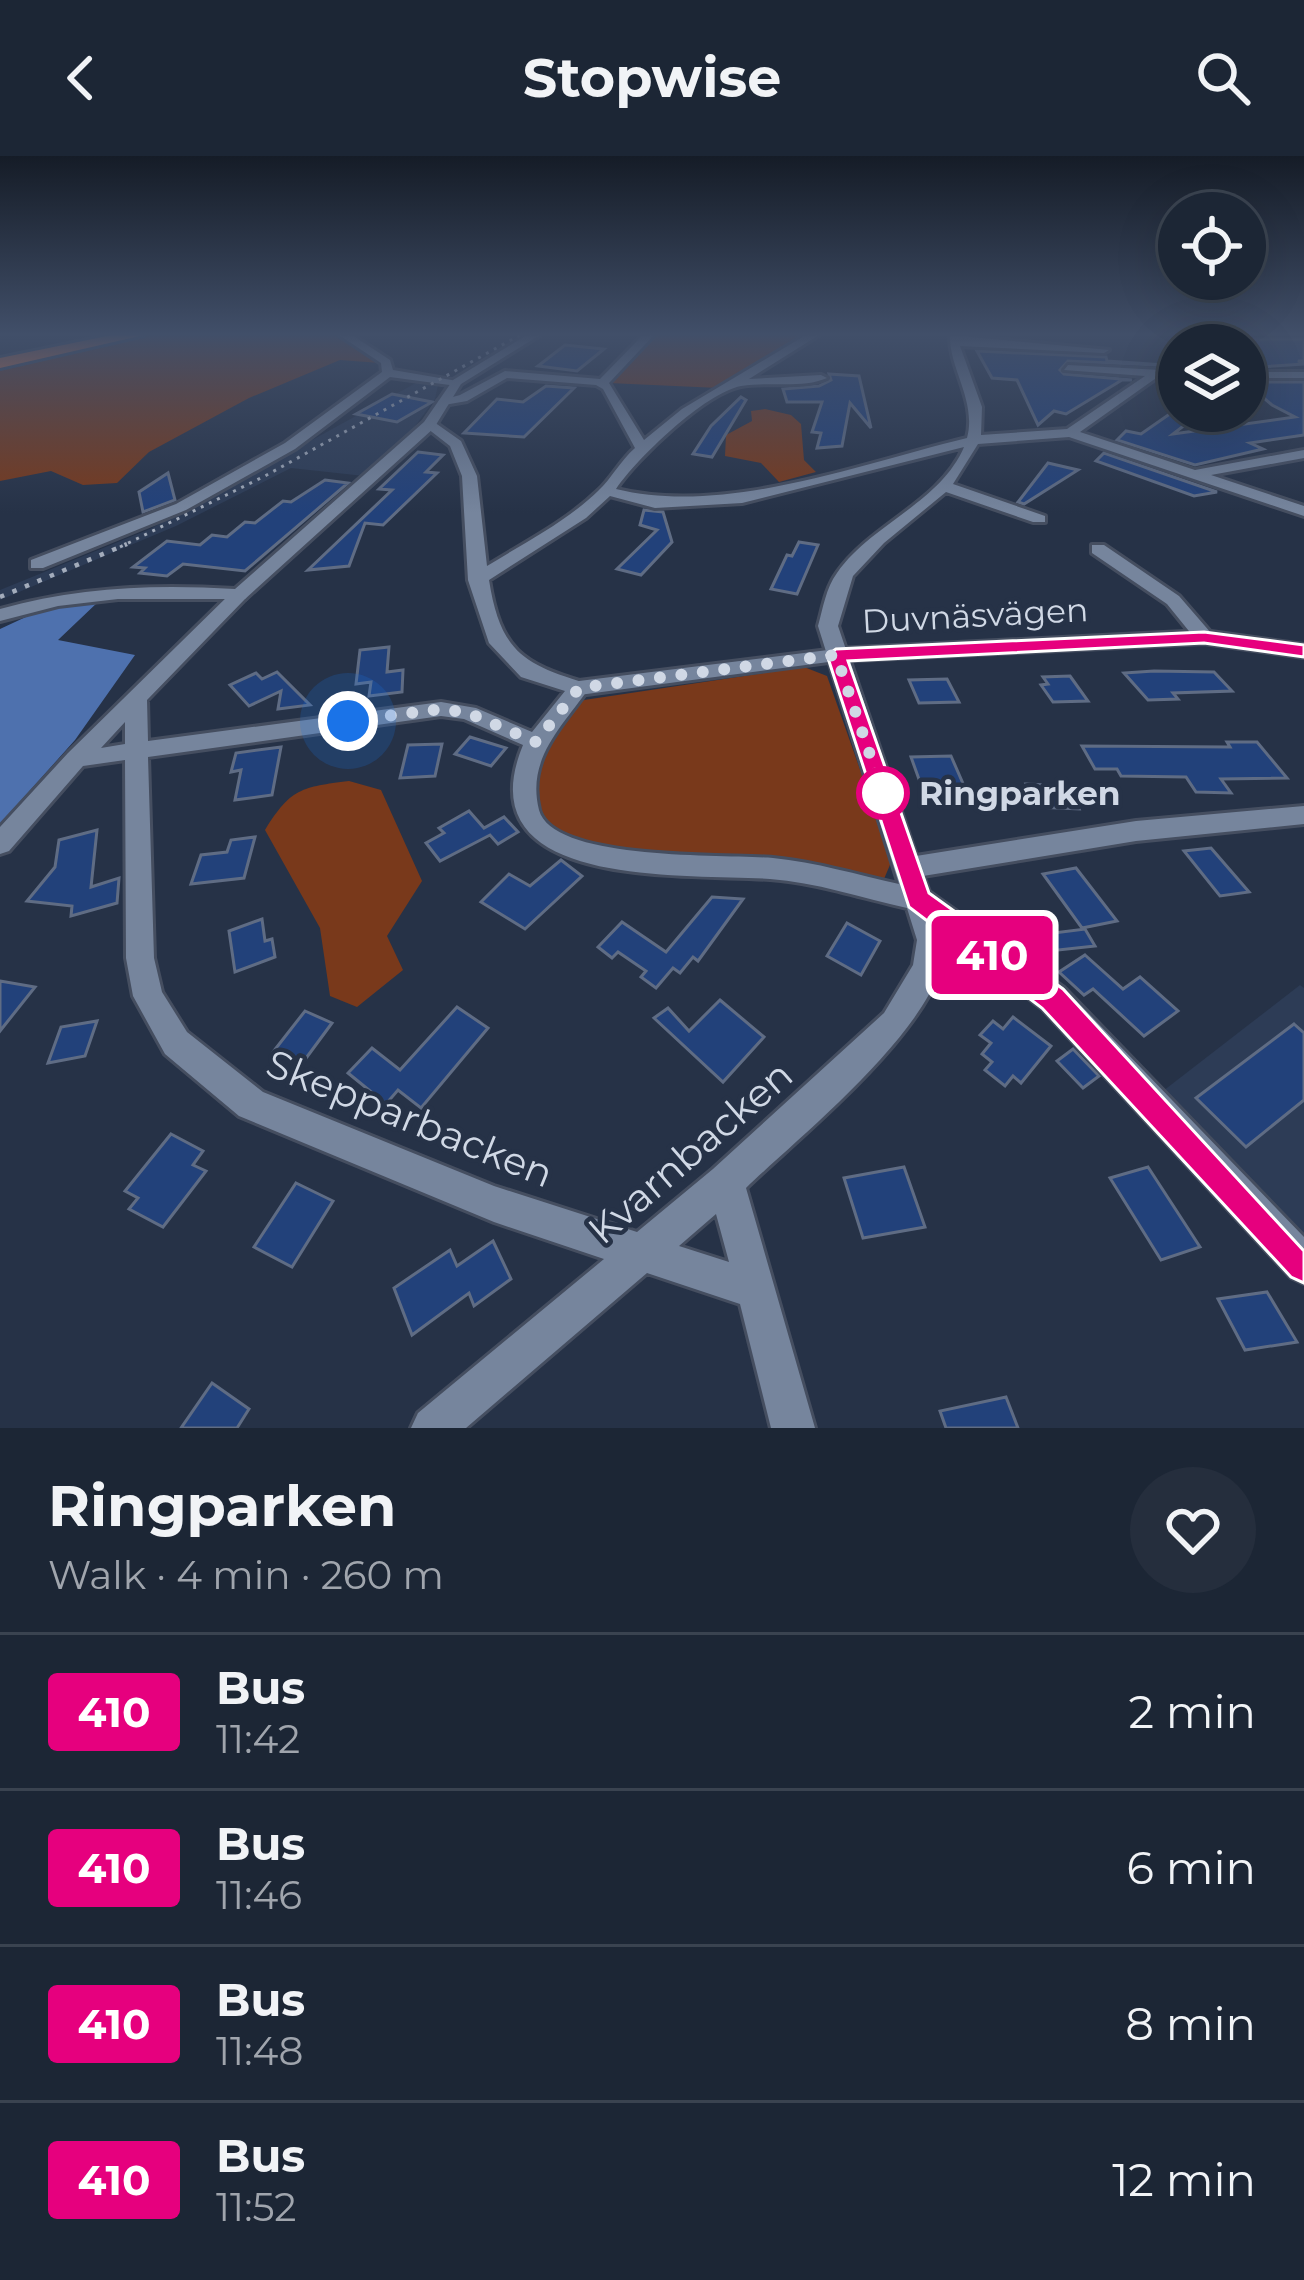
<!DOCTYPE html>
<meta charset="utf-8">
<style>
:root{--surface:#1c2635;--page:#252e3d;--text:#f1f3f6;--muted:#a0a5ad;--line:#3a4350}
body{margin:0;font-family:Montserrat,sans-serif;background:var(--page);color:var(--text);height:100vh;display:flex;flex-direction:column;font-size:45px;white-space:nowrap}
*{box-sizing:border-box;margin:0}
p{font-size:39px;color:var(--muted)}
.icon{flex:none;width:66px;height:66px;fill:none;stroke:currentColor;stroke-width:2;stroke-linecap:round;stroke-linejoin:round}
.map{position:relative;height:1272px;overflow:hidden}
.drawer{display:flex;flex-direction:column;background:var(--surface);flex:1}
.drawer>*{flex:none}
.badge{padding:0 24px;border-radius:9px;font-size:42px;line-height:78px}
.tools{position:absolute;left:1158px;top:36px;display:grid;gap:24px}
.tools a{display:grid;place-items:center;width:108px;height:108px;border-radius:50%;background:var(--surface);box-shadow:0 12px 48px #0002,0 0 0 3px var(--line);font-size:60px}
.you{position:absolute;width:60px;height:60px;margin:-30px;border:9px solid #fff;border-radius:50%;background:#1a73e8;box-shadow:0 0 0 18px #1a73e833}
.map>.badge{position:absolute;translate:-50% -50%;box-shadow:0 0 0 6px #fff}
.round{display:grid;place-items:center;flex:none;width:126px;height:126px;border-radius:63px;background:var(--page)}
.summary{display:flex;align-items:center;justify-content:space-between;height:204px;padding:0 48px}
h1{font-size:57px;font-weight:700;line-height:90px}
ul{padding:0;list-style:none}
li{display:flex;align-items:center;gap:36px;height:156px;padding:0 48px;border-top:3px solid var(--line)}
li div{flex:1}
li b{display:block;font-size:45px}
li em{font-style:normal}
li .badge{min-width:132px;font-weight:700;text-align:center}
header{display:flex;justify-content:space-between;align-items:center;height:156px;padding:0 48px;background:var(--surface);font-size:54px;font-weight:700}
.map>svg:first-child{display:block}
.built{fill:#2d3c56}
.green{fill:#79391b}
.water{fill:#4e71ae}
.building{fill:#22417a;stroke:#5f6c84;stroke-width:3}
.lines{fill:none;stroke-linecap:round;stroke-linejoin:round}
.minor-casing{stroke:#454e60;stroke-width:6}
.tertiary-casing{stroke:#454e60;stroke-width:6}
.motorway-casing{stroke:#454e60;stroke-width:6}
.minor{fill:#76859d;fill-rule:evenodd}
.tertiary{fill:#76859d;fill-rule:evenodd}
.motorway{fill:#fc7c3d;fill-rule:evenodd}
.rail-far1{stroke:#a3acbb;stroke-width:3;stroke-dasharray:3 6;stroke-linecap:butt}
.rail{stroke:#a3acbb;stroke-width:4.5;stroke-dasharray:4.5 9;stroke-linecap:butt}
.line{fill:#e6007e;stroke:#fff;stroke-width:3}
.walk{stroke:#d0d8e5;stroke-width:12;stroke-dasharray:0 21.6}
.stop-dot{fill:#fff;stroke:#e6007e;stroke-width:6}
.labels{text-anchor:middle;stroke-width:9;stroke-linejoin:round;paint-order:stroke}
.street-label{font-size:33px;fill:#d0d8e5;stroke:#263247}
.stop-label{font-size:33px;font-weight:bold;fill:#d0d8e5;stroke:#263247;text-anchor:start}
.near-street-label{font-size:39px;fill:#d0d8e5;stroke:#263247}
</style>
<header><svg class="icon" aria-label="back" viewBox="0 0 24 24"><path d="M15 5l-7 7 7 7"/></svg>Stopwise<svg class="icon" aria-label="search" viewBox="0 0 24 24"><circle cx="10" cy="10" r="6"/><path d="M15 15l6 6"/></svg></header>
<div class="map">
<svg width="1304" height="1272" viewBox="0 0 1304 1272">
<rect width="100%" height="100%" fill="#263247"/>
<g class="built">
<path d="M425,222L438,229L435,243L410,277L364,320L291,312L176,370L0,444V434L150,373Z"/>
<path d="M1300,829L1304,832V1083L1163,935Z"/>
</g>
<g class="green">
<path d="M152,179H340L380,207L340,204L249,242L149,296L117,327L83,329L51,315L0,325V210Z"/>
<path d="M655,179H806L719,232L609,227Z"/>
<path d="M765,253L791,259L801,268L804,304L816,316L779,326L761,307L725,300L726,279L752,265L751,255Z"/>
<path d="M804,511L827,520L892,704L884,723L863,724L778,707L776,700L675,697L671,704C619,698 566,691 532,649C540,607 546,570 584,544Z"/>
<path d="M349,625L381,634L422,725L387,780L403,814L357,851L330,840L320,772L265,674C291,632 302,631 349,625Z"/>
</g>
<path class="water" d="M99,445L58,484L135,499L75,584L0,668V473L58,446Z"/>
<g class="building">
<path d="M1245,183H1304V205H1298L1304,208L1245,212Z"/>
<path d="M565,189L604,193L577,215L538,210Z"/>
<path d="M977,195L1106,201L1107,205L1179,210L1068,205L1060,214L1064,218L1132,224H1122L1066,258L1054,255L1038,269L1017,224L992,222Z"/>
<path d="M829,218L859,220L871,272L850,247L842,290L817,292L821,277L812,276L822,246H787L783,233L819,230L831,224Z"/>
<path d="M1245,226H1304V279L1250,287L1263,293L1195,309L1117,284L1126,275L1141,278L1174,255H1203L1173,278L1295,261L1272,249Z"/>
<path d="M546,230L574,232L524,281L464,277L497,243L523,246Z"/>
<path d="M392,238L432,246L397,266L356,258Z"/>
<path d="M741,241L746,244L712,301L693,298L711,270Z"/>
<path d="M418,296L443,299L426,316L437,317L383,369L365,367L349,410L308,414L392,334L379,333Z"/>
<path d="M1104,297L1217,336L1194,340L1096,305Z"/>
<path d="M1048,307L1078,314L1024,348L1018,346Z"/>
<path d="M168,317L175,344L143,356L139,336Z"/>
<path d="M325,324L348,327L245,415L183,408L167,420L140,417L145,412L133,411L167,385L200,389L212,379L227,381L245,366L255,367L283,345L291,346Z"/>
<path d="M644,354L663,356L672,386L641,419L617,413L657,374L640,369Z"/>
<path d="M799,386L818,389L797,438L771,433L787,399L792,400Z"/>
<path d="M389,491L387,516L403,514L402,536L369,540L371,526L356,528L360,494Z"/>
<path d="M1154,515L1214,516L1232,535L1173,537L1178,543L1148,544L1124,517Z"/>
<path d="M277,516L310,549L278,553L281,535L249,550L230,529L256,517L262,523Z"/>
<path d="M1070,520L1088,545L1053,546L1041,529L1048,528L1043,521Z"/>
<path d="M947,523L959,546L919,547L909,524Z"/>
<path d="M470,581L506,592L491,610L455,598Z"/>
<path d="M1227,586H1257L1287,622L1221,623L1231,637L1196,636L1186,621L1121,620L1117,613H1095L1082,590L1230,591Z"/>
<path d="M442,588L435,620L400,622L408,589Z"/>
<path d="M281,591L272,639L235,644L241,614L231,616L236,597Z"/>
<path d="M951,600L968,639L925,640L911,601Z"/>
<path d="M1026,628L1069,630L1079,653L1035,651Z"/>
<path d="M469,655L484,672L504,661L518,676L498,688L490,679L440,705L426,687L444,677L439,672Z"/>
<path d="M97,674L91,731L119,722L117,747L71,760L72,750L27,745L55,711L59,684Z"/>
<path d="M255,681L244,722L191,728L201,699L227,696L231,684Z"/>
<path d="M1211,692L1249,736L1220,740L1184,695Z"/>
<path d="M561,704L582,720L525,773L481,746L509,718L530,730Z"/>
<path d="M1076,712L1117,765L1082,772L1043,718Z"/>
<path d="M712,741L743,743L698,805L693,801L680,817L673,812L656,832L641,821L646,815L618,796L612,802L598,791L622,766L666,796Z"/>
<path d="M262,763L265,785L272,783L275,801L235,816L229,775Z"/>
<path d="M847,767L880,785L861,819L827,800Z"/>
<path d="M1085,773L1095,790L1040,796L1030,780Z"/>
<path d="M1085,799L1123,833L1140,821L1178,855L1144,880L1093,833L1084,839L1059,816Z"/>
<path d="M0,825L35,831L0,875Z"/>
<path d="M720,844L764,881L723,926L654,862L668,852L689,875Z"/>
<path d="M457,851L488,872L421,952L398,934L386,948L348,917L372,892L400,914Z"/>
<path d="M305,855L332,867L301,909L273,896Z"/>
<path d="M1013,861L1051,890L1021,927L1013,920L1005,930L985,914L992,906L982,898L991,887L980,879L993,865L1003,873Z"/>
<path d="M97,865L85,900L48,907L61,871Z"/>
<path d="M1294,868L1304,877V944L1246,991L1196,942Z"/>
<path d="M1073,893L1099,920L1083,932L1057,905Z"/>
<path d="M171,978L203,995L193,1009L206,1015L163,1071L129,1053L138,1042L125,1035Z"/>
<path d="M904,1011L925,1071L863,1082L844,1022Z"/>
<path d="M1148,1011L1200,1091L1161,1104L1110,1022Z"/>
<path d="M296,1027L333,1045L292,1111L254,1091Z"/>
<path d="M493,1085L511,1123L474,1150L469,1137L412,1179L394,1132L450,1094L457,1110Z"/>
<path d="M1267,1136L1297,1186L1245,1194L1218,1143Z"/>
<path d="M212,1227L249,1253L237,1272H181Z"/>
<path d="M1006,1241L1018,1272H946L940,1255Z"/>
</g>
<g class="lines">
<defs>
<g id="minor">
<path d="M339,179H352L390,204L393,214L463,226L457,230L390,221L295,293L186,354L43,412H31V404L176,348L285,287L382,216L381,207Z"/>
<path d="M643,179H654L609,227L644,284L682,253L806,179H819L749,223L821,219L827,222C802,233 769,225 741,230C705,237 637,302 616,333C725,360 859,308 967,282C977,245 949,213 950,179L1109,194L1104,197L960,190L982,251L981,279L1067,273L1145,220L1064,214L1068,209L1179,215V221L1159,220L1080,276L1195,314L1304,294V302L1211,319L1304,350V360L1069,281L978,288L953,328L1045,360V366H1033L946,336L884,387L853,420L838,470L916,700L1136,665L1304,650V668L1136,685L923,720L929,736L1064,832L1304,1081V1127L1291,1121L1042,852L943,777C962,852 797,982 746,1032L815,1272H771L740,1148L647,1117L466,1272H411L418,1257L604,1103L494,1066L239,960L165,898L133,840L126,802L125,604L83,610L9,695L0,698V671L68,597L233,435L239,434L248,439L245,443L147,544L148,585L441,546L476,552L532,576L565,535L521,521L489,487L468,424L462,320L450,290L423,269L434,266L461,285L477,320L487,410C524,387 566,366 598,335C612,322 620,305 635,292L603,233L596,229L507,222L467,245L444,249L438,245L460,239L505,215L600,223ZM964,291C940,347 871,368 837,417C826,432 823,452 818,470L899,728C858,719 815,706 773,702C729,698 553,706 539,654C526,602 563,570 589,532L586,527C522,508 500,494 489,424L586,362L610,340L655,352L742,347ZM441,560L464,563L523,589C463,735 686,717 770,723C815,726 862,742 907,752L917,784L913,809L884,857L713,1013L637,1076L494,1030L263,936L187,876L162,836L154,802L148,601ZM125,566V588L101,592ZM716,1058L729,1106L679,1090Z"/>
<rect x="1245" y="216" width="59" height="6"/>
<path d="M1092,389H1104L1179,440L1211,477V485H1197L1167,448L1092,397Z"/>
</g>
<g id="tertiary">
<path d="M527,179H540L461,228L434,272L245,443H118L58,450L0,465V453C77,431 155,428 235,433L424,266L453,224Z"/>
<path d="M1204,475L1304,489V501L1204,487L836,505L579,539L569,532L579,525L836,493Z"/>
</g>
<path id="motorway" d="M112,179H144L0,212V202Z"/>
</defs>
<use href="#minor" class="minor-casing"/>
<use href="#tertiary" class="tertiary-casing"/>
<use href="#motorway" class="motorway-casing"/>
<use href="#minor" class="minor"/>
<use href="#tertiary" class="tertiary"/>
<use href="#motorway" class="motorway"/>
<path class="rail-far1" d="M120,391L265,320L520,179"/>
<path class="rail" d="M0,441L127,388"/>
</g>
<linearGradient id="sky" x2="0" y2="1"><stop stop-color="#151c27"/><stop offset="0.5" stop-color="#414f69"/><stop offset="1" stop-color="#414f69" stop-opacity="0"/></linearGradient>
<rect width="1304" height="357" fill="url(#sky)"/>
<path class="line" d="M1204,476L1304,489V501L1204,487L848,505L929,737L1063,833L1304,1095V1127L1291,1121L1042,852L909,751L827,499L836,493Z"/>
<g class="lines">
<path class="walk" d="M348,565L441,553L468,557L536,586L579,532L836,499L883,637"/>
</g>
<circle class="stop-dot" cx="883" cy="637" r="24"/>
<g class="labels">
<g class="street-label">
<text transform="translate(975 459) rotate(-3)" y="12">Duvnäsvägen</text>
</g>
<g class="stop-label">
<text x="919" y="649">Ringparken</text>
</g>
<g class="near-street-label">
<text transform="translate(410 962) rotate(22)" y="14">Skepparbacken</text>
<text transform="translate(690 996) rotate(-41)" y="14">Kvarnbacken</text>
</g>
</g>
</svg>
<div class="tools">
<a><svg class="icon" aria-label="locate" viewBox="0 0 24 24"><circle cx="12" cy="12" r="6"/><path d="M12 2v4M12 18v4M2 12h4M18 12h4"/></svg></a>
<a><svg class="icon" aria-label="layers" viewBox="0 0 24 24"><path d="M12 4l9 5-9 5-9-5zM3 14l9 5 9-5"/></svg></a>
</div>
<div class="you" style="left:348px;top:565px"></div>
<b class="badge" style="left:992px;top:799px;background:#e6007e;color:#fff">410</b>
</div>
<section class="drawer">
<div class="summary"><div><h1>Ringparken</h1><p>Walk · 4 min · 260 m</p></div><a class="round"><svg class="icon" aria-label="heart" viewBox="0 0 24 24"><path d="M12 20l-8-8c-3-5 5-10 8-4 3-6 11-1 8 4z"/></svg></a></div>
<ul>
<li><span class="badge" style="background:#e6007e;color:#fff">410</span><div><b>Bus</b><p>11:42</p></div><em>2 min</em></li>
<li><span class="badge" style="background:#e6007e;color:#fff">410</span><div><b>Bus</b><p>11:46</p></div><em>6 min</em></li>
<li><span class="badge" style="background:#e6007e;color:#fff">410</span><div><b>Bus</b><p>11:48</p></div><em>8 min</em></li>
<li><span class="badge" style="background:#e6007e;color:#fff">410</span><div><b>Bus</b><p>11:52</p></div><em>12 min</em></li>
</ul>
</section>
